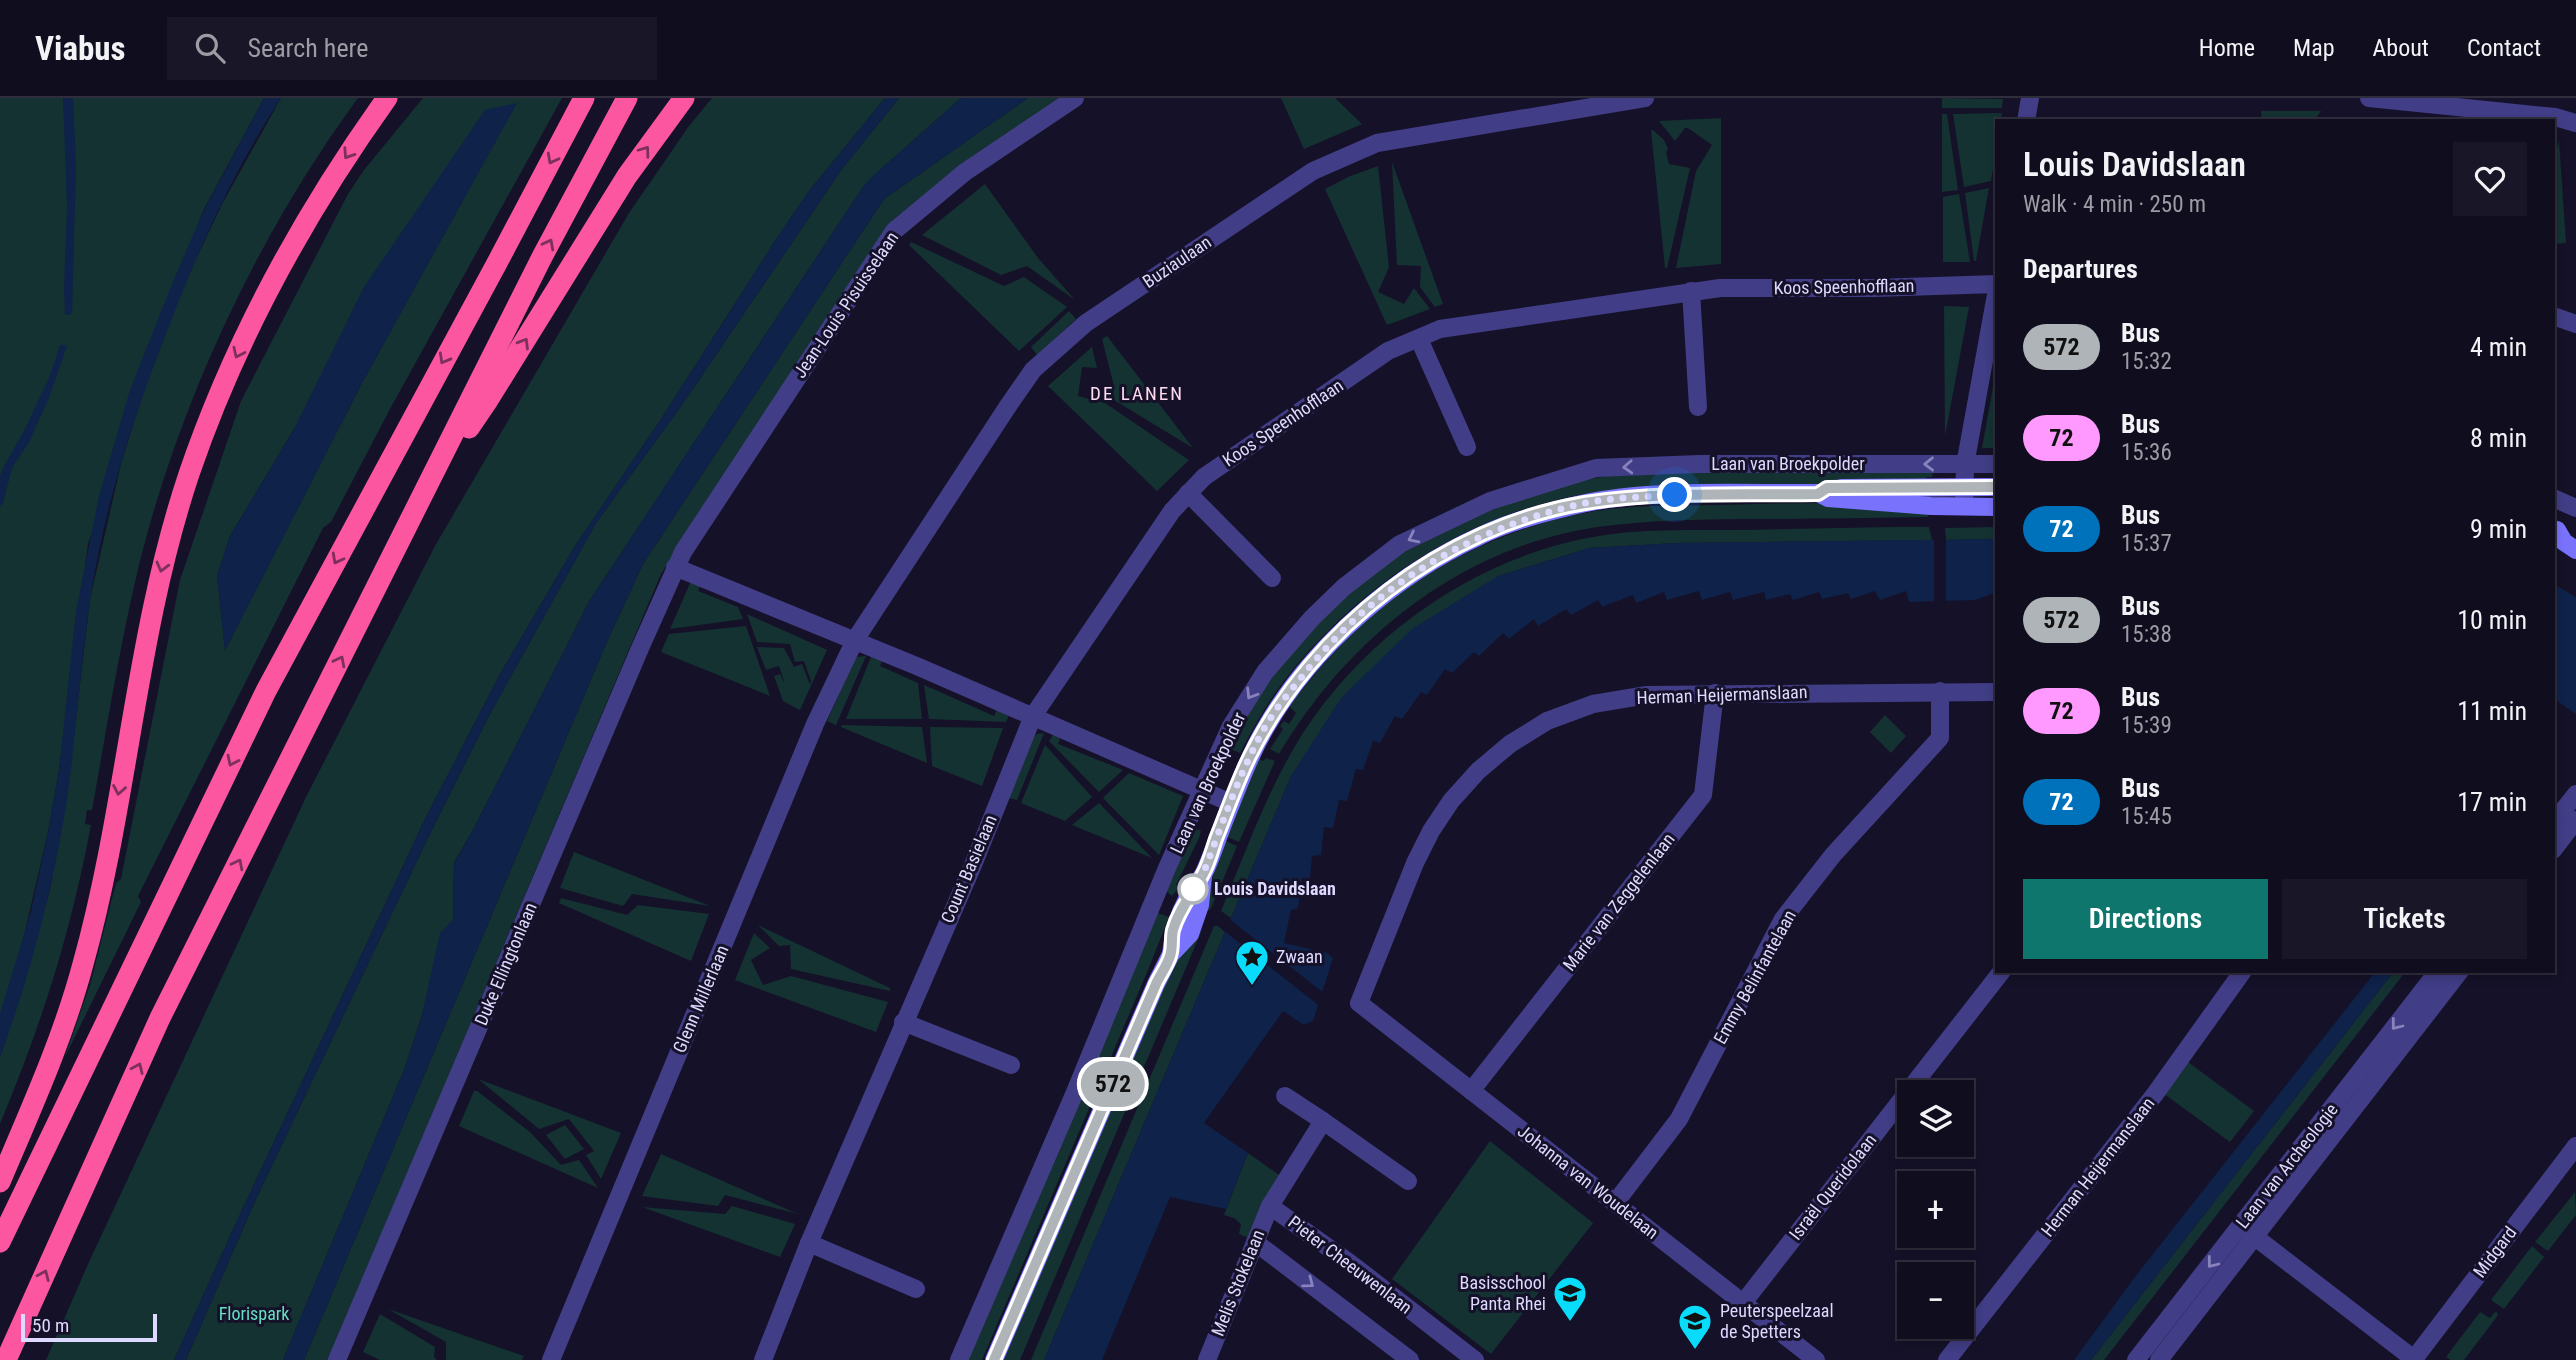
<!DOCTYPE html>
<meta charset="utf-8">
<style>
:root{--surface:#100d1e;--page:#191627;--text:#f1f3f6;--muted:#9c9ca4;--line:#302d3c;--accent:#0f766e}
body{margin:0;font-family:"Roboto Condensed",sans-serif;background:var(--page);color:var(--text);height:100vh;display:flex;flex-direction:column;font-size:26px;white-space:nowrap}
*{box-sizing:border-box;margin:0}
p{font-size:23px;color:var(--muted)}
.icon{flex:none;width:38px;height:38px;fill:none;stroke:currentColor;stroke-width:2;stroke-linecap:round;stroke-linejoin:round}
.map{position:relative;flex:1;overflow:hidden}
.panel{position:absolute;left:1995px;top:21px;width:560px;height:854px;display:flex;flex-direction:column;background:var(--surface);border-radius:0px;box-shadow:0 4px 10px #0003,0 0 0 2px var(--line)}
.panel>*{flex:none}
.badge{padding:0 14px;border-radius:23px;font-size:24px;line-height:46px}
.tools{position:absolute;left:1897px;top:982px;display:grid;gap:14px}
.tools a{display:grid;place-items:center;width:77px;height:77px;border-radius:0px;background:var(--surface);box-shadow:0 4px 10px #0003,0 0 0 2px var(--line);font-size:35px}
.scale{position:absolute;left:21px;bottom:18px;width:136px;box-sizing:border-box;padding-left:7px;border:4px solid #ded9fe;border-top:0;font-size:19px;line-height:24px;white-space:nowrap;color:#ded9fe;-webkit-text-stroke:5px #151128;paint-order:stroke}
.you{position:absolute;width:35px;height:35px;margin:-18px;border:5px solid #fff;border-radius:50%;background:#1a73e8;box-shadow:0 0 0 10px #1a73e833}
.map>.badge{position:absolute;translate:-50% -50%;box-shadow:0 0 0 4px #fff}
h2{padding:0 28px;font-size:26px;line-height:63px}
.round{display:grid;place-items:center;flex:none;width:74px;height:74px;border-radius:0px;background:var(--page)}
.head{display:flex;align-items:center;justify-content:space-between;height:119px;padding:0 28px}
h1{font-size:33px;font-weight:600;line-height:52px}
.action{display:flex;gap:14px;margin-top:auto;padding:14px 28px}
.action a{flex:1;height:80px;border-radius:0px;background:var(--accent);color:#fff;font-size:28px;font-weight:600;line-height:80px;text-align:center}
.action a+a{background:var(--page);color:var(--text)}
ul{padding:0;list-style:none}
li{display:flex;align-items:center;gap:21px;height:91px;padding:0 28px}
li div{flex:1}
li b{display:block;font-size:26px}
li em{font-style:normal}
li .badge{min-width:77px;font-weight:700;text-align:center}
header{display:flex;align-items:center;gap:42px;box-sizing:border-box;height:98px;padding:0 35px;background:var(--surface);border-bottom:2px solid var(--line)}
header strong{font-size:33px}
nav{display:flex;gap:38px;margin-inline-start:auto;font-size:24px}
.search{width:490px;height:63px;background:var(--page);display:flex;align-items:center;gap:18px;box-sizing:border-box;padding:0 24px;border-radius:0px;color:var(--muted);font-size:26px}
.map>svg:first-child{display:block}
.green{fill:#143232;fill-rule:evenodd}
.water{fill:#0e224a}
.pier{fill:#151128}
.lines{fill:none;stroke-linecap:round;stroke-linejoin:round}
.street{stroke:#413d86;stroke-width:18}
.secondary{stroke:#7972fc;stroke-width:18}
.highway{stroke:#fc56a1;stroke-width:21}
.oneway{stroke:#7d305e}
.oneway2{stroke:#8883bc}
.line-casing{stroke:#fff;stroke-width:16}
.line{stroke:#afb4b9;stroke-width:10}
.walk{stroke:#ded9fe;stroke-width:7;stroke-dasharray:0 12.6}
.stop-dot{fill:#fff;stroke:#afb4b9;stroke-width:3.5}
.labels{text-anchor:middle;stroke-width:6;stroke-linejoin:round;paint-order:stroke}
.street-label{font-size:18px;fill:#ded9fe;stroke:#151128}
.stop-label{font-size:18px;font-weight:bold;fill:#ded9fe;stroke:#151128;text-anchor:start}
.poi-label{font-size:18px;fill:#ded9fe;stroke:#151128;text-anchor:start}
.park-label{font-size:18px;fill:#65dec3;stroke:#151128}
.neighbourhood-label{font-size:19px;letter-spacing:2px;fill:#fedbf0;stroke:#151128}
</style>
<header>
<strong>Viabus</strong>
<div class="search"><svg class="icon" aria-label="search" viewBox="0 0 24 24"><circle cx="10" cy="10" r="6"/><path d="M15 15l6 6"/></svg>Search here</div>
<nav><a>Home</a><a>Map</a><a>About</a><a>Contact</a></nav>
</header>
<div class="map">
<svg width="2576" height="1262" viewBox="0 0 2576 1262">
<rect width="100%" height="100%" fill="#151128"/>
<g class="green">
<path d="M0,0H264L202,115L88,446L59,672L48,734L0,941Z"/>
<path d="M281,0H358C259,135 181,300 140,463C120,545 107,629 92,712H87L85,726L91,727C71,834 42,925 0,1026V959L23,890L50,791L66,705L90,501L121,366L147,282L186,182L222,106Z"/>
<path d="M423,0H562L390,311L331,424L323,430L138,798L141,804L64,961L90,887L116,785L121,781L180,482L241,303L348,96L364,72ZM516,6L362,285L225,552L217,478L230,438L294,331Z"/>
<path d="M712,0H885L809,93L777,140L661,321L575,448L500,576L425,721L235,1127L174,1262H46L89,1164L306,699L435,448L629,115L689,28Z"/>
<path d="M899,0H961L872,79L863,89L590,502L474,730L454,765L453,822L404,972L283,1262H186L256,1101L426,744L490,616L596,425L682,307L842,71Z"/>
<path d="M1028,0H1061L949,76L893,122L884,138L661,476L328,1262H304L606,546L643,466L884,101Z"/>
<path d="M1281,0H1335L1362,26L1304,51Z"/>
<path d="M1942,0L2003,1L2002,10H1942Z"/>
<path d="M2261,13H2321L2314,23H2262Z"/>
<path d="M2002,15L2001,23H1997V47L1991,83L1964,89L1953,16Z"/>
<path d="M1942,16H1947L1958,92L1942,94Z"/>
<path d="M1721,20V166L1676,170L1696,73L1712,47L1688,30H1685L1675,43L1659,23Z"/>
<path d="M1653,32L1664,42L1668,51L1666,54L1669,66L1690,70L1667,170H1665L1651,32Z"/>
<path d="M2559,42L2566,145L2553,146V69Z"/>
<path d="M1392,64L1443,206L1435,209L1420,189L1421,168L1397,167Z"/>
<path d="M1378,68L1389,169L1378,194L1404,206L1414,190L1430,211L1387,227L1325,91L1348,79Z"/>
<path d="M985,86L1038,160L1075,202L1027,168L1001,177L922,137Z"/>
<path d="M1989,90L1976,163H1974L1965,95Z"/>
<path d="M1959,96L1970,164H1943V99Z"/>
<path d="M911,144L1004,188L1024,179L1067,209L1019,253L909,147Z"/>
<path d="M1944,208L1969,209L1945,338Z"/>
<path d="M1069,213L1076,221L1037,257L1031,249Z"/>
<path d="M1107,238L1193,350L1109,299L1114,288L1102,241Z"/>
<path d="M1092,249L1097,270L1082,269L1078,298L1105,305L1189,362L1157,393L1048,288Z"/>
<path d="M1997,267V350H1982Z"/>
<path d="M1934,371L1932,379H1926L1925,385C1850,386 1774,386 1698,388C1652,390 1606,390 1561,401C1451,426 1353,494 1284,583C1267,605 1253,630 1240,655L1228,650L1264,586L1301,540L1382,466L1455,423L1561,386L1607,378L1664,373Z"/>
<path d="M1837,405L1928,415V419C1866,420 1805,421 1743,421C1687,422 1630,422 1575,433C1448,459 1344,547 1279,656L1270,651L1283,631L1280,628L1284,623L1289,626L1296,615L1289,608C1311,581 1333,553 1359,529C1427,466 1517,423 1610,411C1645,407 1680,408 1715,407C1756,406 1797,405 1837,405Z"/>
<path d="M1896,429H1929L1932,442L1677,445L1590,450L1498,478L1291,678L1231,820L1221,813C1246,753 1268,690 1303,635C1370,532 1483,455 1605,437C1647,431 1690,432 1732,432C1787,431 1842,430 1896,429Z"/>
<path d="M1997,429V441L1946,442L1945,430Z"/>
<path d="M691,483L700,487L698,493L738,509L743,521L670,531Z"/>
<path d="M747,516L827,552L800,612L783,603L774,578L780,576L785,586L779,568L766,572L757,549L784,550L794,569L802,566L810,587L811,583L804,563L795,564L790,546L757,544Z"/>
<path d="M746,528L770,598L661,554L669,536Z"/>
<path d="M866,558L836,627L827,623L856,559Z"/>
<path d="M871,559L882,563L880,568L918,585L922,621H846Z"/>
<path d="M924,587L994,618L997,611L1009,617L1006,624L929,621Z"/>
<path d="M1885,617L1906,638L1891,655L1870,634Z"/>
<path d="M842,627L922,629L927,665L841,629Z"/>
<path d="M930,629L1003,630L982,688L932,668Z"/>
<path d="M1044,635L1017,702L1009,700L1033,640L1037,636Z"/>
<path d="M1053,637L1060,640L1058,646L1123,672L1099,694L1049,643Z"/>
<path d="M1045,647L1092,699L1065,723L1021,705Z"/>
<path d="M1266,660L1275,663L1239,744L1225,738L1259,661L1263,663Z"/>
<path d="M1129,675L1183,698L1159,757L1103,700Z"/>
<path d="M1099,705L1152,760L1072,727Z"/>
<path d="M1192,729L1201,733L1199,740L1176,787L1179,789L1172,798L1166,793Z"/>
<path d="M1224,742L1237,748L1212,808L1210,812L1206,813L1217,759Z"/>
<path d="M574,754L710,808L632,796L623,808L560,790Z"/>
<path d="M561,800L627,817L638,807L709,816L691,863L559,805Z"/>
<path d="M1155,814L1169,819L1148,872L982,1262H966Z"/>
<path d="M758,827L890,890V893L791,871L790,847L779,848Z"/>
<path d="M1214,828H1218L1225,834L1044,1262H1031Z"/>
<path d="M1196,831L1201,834L1185,872L1020,1262H1004L1155,902Z"/>
<path d="M754,835L770,850L751,862L763,887L791,878L888,904L876,934L735,882Z"/>
<path d="M2394,873H2406L2104,1262H2091Z"/>
<path d="M2184,961L2254,1013L2230,1044L2160,993Z"/>
<path d="M478,981L621,1035L601,1081L586,1057L594,1053L569,1021L539,1031Z"/>
<path d="M474,993H477L530,1034L561,1067L579,1062L598,1090L459,1028Z"/>
<path d="M565,1027L584,1051L565,1061L546,1037Z"/>
<path d="M1490,1043L1593,1125L1491,1256L1392,1181Z"/>
<path d="M1248,1055L1279,1077L1249,1140L1239,1136L1241,1126L1234,1120L1224,1117Z"/>
<path d="M661,1056L798,1116L725,1097L718,1108L642,1098Z"/>
<path d="M2575,1094L2576,1117L2548,1153L2535,1144Z"/>
<path d="M732,1108L795,1126L780,1159L642,1109L725,1116Z"/>
<path d="M2532,1148L2544,1159L2504,1211L2491,1202Z"/>
<path d="M388,1211L524,1258L522,1262H446V1244Z"/>
<path d="M2496,1213L2498,1217L2464,1262H2451L2446,1259L2480,1214L2490,1220Z"/>
<path d="M380,1216L435,1249L434,1259L437,1262H380L363,1254Z"/>
</g>
<g class="water">
<path d="M63,0H73L76,68L72,216L65,217L64,190L67,110Z"/>
<path d="M264,0H281C234,72 198,152 167,233C133,320 104,410 90,503C80,571 76,640 66,708C52,793 30,878 0,959V916L31,813L48,734L59,672L76,513L99,398L130,292L172,186L202,116Z"/>
<path d="M885,0H899L842,71L682,307L596,425L490,616L426,744L256,1101L186,1262H174L235,1127L425,721L500,576L575,448L661,321L777,140L809,93Z"/>
<path d="M961,0H1028L884,101L643,466L606,546L304,1262H283L404,972L421,921L440,835L453,822L454,766L474,730L590,502L863,89L872,79Z"/>
<path d="M517,5L362,285L225,553L217,478L230,438L294,331L364,189L485,12Z"/>
<path d="M60,247L67,248L48,302L29,344L12,370L3,405L0,408V378L3,370L27,327L51,275Z"/>
<path d="M1997,441V494L1975,502L1909,504L1906,493L1880,502L1875,493L1851,501L1848,495L1822,501L1819,494L1793,502L1790,496L1766,502L1764,494L1733,502L1730,494L1702,502L1699,493L1667,502L1664,494L1636,505L1633,497L1602,509L1598,502L1571,517L1566,511L1538,528L1534,521L1509,541L1503,535L1479,558L1474,554L1452,575L1445,571L1427,597L1421,594L1402,621L1395,618L1380,645L1373,643L1363,672L1356,671L1347,703L1339,702L1333,730L1324,729L1321,757L1312,758L1310,780H1302L1298,810L1291,812L1284,845L1327,855L1333,860L1313,923L1304,927L1283,913L1204,1025L1248,1055L1226,1111L1170,1099L1102,1262H1044L1291,678L1341,600L1412,531L1498,478L1590,450L1677,445Z"/>
<path d="M2553,486L2576,499V616L2553,600Z"/>
<path d="M2376,873H2394L2091,1262H2074L2138,1175Z"/>
</g>
<g class="pier">
<path d="M1934,438H1946V506L1934,507Z"/>
<path d="M1228,820L1325,896L1321,909L1223,832Z"/>
</g>
<g class="lines">
<g class="street">
<path d="M2369,0L2555,19L2576,25"/>
<path d="M2026,23L2030,0"/>
<path d="M1691,193L1698,309"/>
<path d="M2553,218L2576,226"/>
<path d="M1419,241L1467,349"/>
<path d="M1188,395L1272,480"/>
<path d="M2553,400L2576,410"/>
<path d="M1964,408L1965,367L1997,191"/>
<path d="M675,469L919,569L1231,705"/>
<path d="M2553,725L2576,696"/>
<path d="M2553,752L2576,722"/>
<path d="M903,924L1011,967"/>
<path d="M1471,993L1703,697L1715,595"/>
<path d="M1285,998L1323,1023"/>
<path d="M1615,1105L1679,1021L1783,821L1833,757L1940,640V593"/>
<path d="M1270,1108L1350,1165L1475,1262"/>
<path d="M2246,1132L2415,1262"/>
<path d="M1255,1144L1410,1262"/>
<path d="M809,1145L916,1191"/>
<path d="M1743,1205L2002,873"/>
<path d="M2414,1261L2576,1048"/>
<path d="M337,1262L641,548L683,454L894,133L965,74L1075,0"/>
<path d="M551,1262L815,626L855,542L1008,308L1033,272L1086,225L1313,73L1377,45L1645,0"/>
<path d="M763,1262L809,1145L973,767L1033,618L1172,413L1204,379L1388,253L1440,231L1720,190H1874L1997,186"/>
<path d="M959,1262L1075,994L1167,770L1231,628L1265,574L1312,520L1344,489L1400,446L1490,403L1596,370L1699,366H1997"/>
<path d="M1207,1262L1270,1108L1323,1023L1408,1083"/>
<path d="M1816,1262L1359,905L1415,765L1431,733L1451,703L1478,673L1510,646L1547,623L1593,606L1647,597L1997,594"/>
<path d="M1947,1262L2155,996L2243,873"/>
<path d="M2136,1262L2438,873"/>
<path d="M2159,1262L2460,873"/>
</g>
<g class="secondary">
<path d="M1841,390L1997,389"/>
<path d="M2557,432L2564,444L2576,452"/>
<path d="M1171,856C1173,836 1177,820 1187,801C1191,792 1199,784 1204,775C1213,756 1219,735 1227,716C1239,686 1250,656 1266,629C1312,549 1396,476 1480,438C1511,423 1547,414 1581,406C1652,390 1744,396 1818,395L1828,400L1931,408L1997,409"/>
<path d="M994,1262L1156,886L1171,856L1190,836L1200,807L1203,779"/>
</g>
<g class="highway">
<path d="M469,330L488,302L627,78L684,0"/>
<path d="M0,1084C30,1013 63,941 83,866C128,705 135,537 189,376C235,241 304,116 387,0"/>
<path d="M0,1144L266,593L497,165L584,0"/>
<path d="M6,1262L160,920L542,159L627,0"/>
</g>
</g>
<defs><path id="oneway-chevron" d="M-2-3.5L2.5 0L-2 3.5" fill="none" stroke-width="1.6" stroke-linecap="round" stroke-linejoin="round" transform="scale(1.75)"/></defs>
<g class="oneway">
<use href="#oneway-chevron" transform="translate(645 53) rotate(-54)"/>
<use href="#oneway-chevron" transform="translate(348 56) rotate(123)"/>
<use href="#oneway-chevron" transform="translate(552 61) rotate(118)"/>
<use href="#oneway-chevron" transform="translate(549 146) rotate(-62)"/>
<use href="#oneway-chevron" transform="translate(524 245) rotate(-59)"/>
<use href="#oneway-chevron" transform="translate(238 255) rotate(115)"/>
<use href="#oneway-chevron" transform="translate(444 261) rotate(119)"/>
<use href="#oneway-chevron" transform="translate(337 461) rotate(118)"/>
<use href="#oneway-chevron" transform="translate(162 469) rotate(105)"/>
<use href="#oneway-chevron" transform="translate(340 563) rotate(-63)"/>
<use href="#oneway-chevron" transform="translate(232 663) rotate(116)"/>
<use href="#oneway-chevron" transform="translate(119 692) rotate(100)"/>
<use href="#oneway-chevron" transform="translate(238 766) rotate(-63)"/>
<use href="#oneway-chevron" transform="translate(138 970) rotate(-66)"/>
<use href="#oneway-chevron" transform="translate(44 1177) rotate(-66)"/>
</g>
<g class="oneway2">
<use href="#oneway-chevron" transform="translate(1929 366) rotate(179)"/>
<use href="#oneway-chevron" transform="translate(1628 369) rotate(177)"/>
<use href="#oneway-chevron" transform="translate(1413 440) rotate(154)"/>
<use href="#oneway-chevron" transform="translate(1251 596) rotate(122)"/>
<use href="#oneway-chevron" transform="translate(2396 927) rotate(128)"/>
<use href="#oneway-chevron" transform="translate(2212 1165) rotate(128)"/>
<use href="#oneway-chevron" transform="translate(1309 1185) rotate(37)"/>
</g>
<g class="lines">
<defs>
<path id="line" d="M994,1262L1156,886C1160,877 1167,868 1170,858C1173,850 1171,840 1173,832C1179,811 1193,795 1203,776C1209,765 1212,753 1216,741C1227,714 1237,684 1250,658C1313,531 1444,428 1585,405C1662,393 1741,397 1818,396L1827,390L1997,389"/>
</defs>
<use href="#line" class="line-casing"/>
<use href="#line" class="line"/>
<path class="walk" d="M1193,791L1203,776C1222,727 1239,675 1265,629C1277,608 1294,589 1309,570C1379,484 1474,430 1581,406C1612,399 1644,399 1675,397"/>
</g>
<defs>
<symbol id="sight-pin" viewBox="-11 -11 22 30"><path d="M0 17L-7.5 6A9.5 9.5 0 1 1 7.5 6Z" fill="#09dcfa" stroke="#151128"/><path d="M0-6L1.8-2.2L6-1.7L2.9 1.2L3.7 5.4L0 3.3L-3.7 5.4L-2.9 1.2L-6-1.7L-1.8-2.2Z" fill="#111"/></symbol>
<symbol id="school-pin" viewBox="-11 -11 22 30"><path d="M0 17L-7.5 6A9.5 9.5 0 1 1 7.5 6Z" fill="#09dcfa" stroke="#151128"/><path d="M0-5L7-2L0 1L-7-2ZM-4 1L0 2.5L4 1V4Q0 6-4 4Z" fill="#111"/></symbol>
</defs>
<g fill-rule="evenodd">
<use href="#sight-pin" x="1233" y="840" width="38" height="52"/>
<use href="#school-pin" x="1551" y="1176" width="38" height="52"/>
<use href="#school-pin" x="1676" y="1204" width="38" height="52"/>
</g>
<circle class="stop-dot" cx="1193" cy="791" r="14"/>
<g class="labels">
<g class="street-label">
<text transform="translate(1177 164) rotate(-34)" y="6">Buziaulaan</text>
<text transform="translate(1844 189) rotate(-1)" y="6">Koos Speenhofflaan</text>
<text transform="translate(846 207) rotate(-56)" y="6">Jean-Louis Pisuisselaan</text>
<text transform="translate(1283 325) rotate(-34)" y="6">Koos Speenhofflaan</text>
<text x="1788" y="372">Laan van Broekpolder</text>
<text transform="translate(1722 597) rotate(-2)" y="6">Herman Heijermanslaan</text>
<text transform="translate(1208 685) rotate(-65)" y="6">Laan van Broekpolder</text>
<text transform="translate(969 771) rotate(-67)" y="6">Count Basielaan</text>
<text transform="translate(1619 804) rotate(-52)" y="6">Marie van Zeggelenlaan</text>
<text transform="translate(506 866) rotate(-67)" y="6">Duke Ellingtonlaan</text>
<text transform="translate(1755 879) rotate(-61)" y="6">Emmy Belinfantelaan</text>
<text transform="translate(701 901) rotate(-67)" y="6">Glenn Millerlaan</text>
<text transform="translate(2287 1068) rotate(-52)" y="6">Laan van Archeologie</text>
<text transform="translate(2098 1069) rotate(-52)" y="6">Herman Heijermanslaan</text>
<text transform="translate(1588 1084) rotate(38)" y="6">Johanna van Woudelaan</text>
<text transform="translate(1833 1089) rotate(-52)" y="6">Israël Queridolaan</text>
<text transform="translate(2495 1154) rotate(-53)" y="6">Midgard</text>
<text transform="translate(1350 1167) rotate(37)" y="6">Pieter Cheeuwenlaan</text>
<text transform="translate(1238 1185) rotate(-68)" y="6">Melis Stokelaan</text>
</g>
<g class="stop-label">
<text x="1214" y="797">Louis Davidslaan</text>
</g>
<g class="poi-label">
<text x="1276" y="865">Zwaan</text>
<text x="1546" y="1191" text-anchor="end">Basisschool<tspan x="1546" dy="21">Panta Rhei</tspan></text>
<text x="1720" y="1219">Peuterspeelzaal<tspan x="1720" dy="21">de Spetters</tspan></text>
</g>
<g class="park-label">
<text x="254" y="1222">Florispark</text>
</g>
<g class="neighbourhood-label">
<text x="1137" y="302">DE LANEN</text>
</g>
</g>
</svg>
<div class="tools">
<a><svg class="icon" aria-label="layers" viewBox="0 0 24 24"><path d="M12 4l9 5-9 5-9-5zM3 14l9 5 9-5"/></svg></a>
<a>+</a>
<a>−</a>
</div>
<div class="scale">50 m</div>
<div class="you" style="left:1675px;top:397px"></div>
<b class="badge" style="left:1113px;top:986px;background:#afb4b9;color:#111">572</b>
<section class="panel">
<div class="head"><div><h1>Louis Davidslaan</h1><p>Walk · 4 min · 250 m</p></div><a class="round"><svg class="icon" aria-label="heart" viewBox="0 0 24 24"><path d="M12 20l-8-8c-3-5 5-10 8-4 3-6 11-1 8 4z"/></svg></a></div>
<h2>Departures</h2>
<ul>
<li><span class="badge" style="background:#afb4b9;color:#111">572</span><div><b>Bus</b><p>15:32</p></div><em>4 min</em></li>
<li><span class="badge" style="background:#f9f;color:#111">72</span><div><b>Bus</b><p>15:36</p></div><em>8 min</em></li>
<li><span class="badge" style="background:#0072bc;color:#fff">72</span><div><b>Bus</b><p>15:37</p></div><em>9 min</em></li>
<li><span class="badge" style="background:#afb4b9;color:#111">572</span><div><b>Bus</b><p>15:38</p></div><em>10 min</em></li>
<li><span class="badge" style="background:#f9f;color:#111">72</span><div><b>Bus</b><p>15:39</p></div><em>11 min</em></li>
<li><span class="badge" style="background:#0072bc;color:#fff">72</span><div><b>Bus</b><p>15:45</p></div><em>17 min</em></li>
</ul>
<div class="action"><a>Directions</a><a>Tickets</a></div>
</section>
</div>
